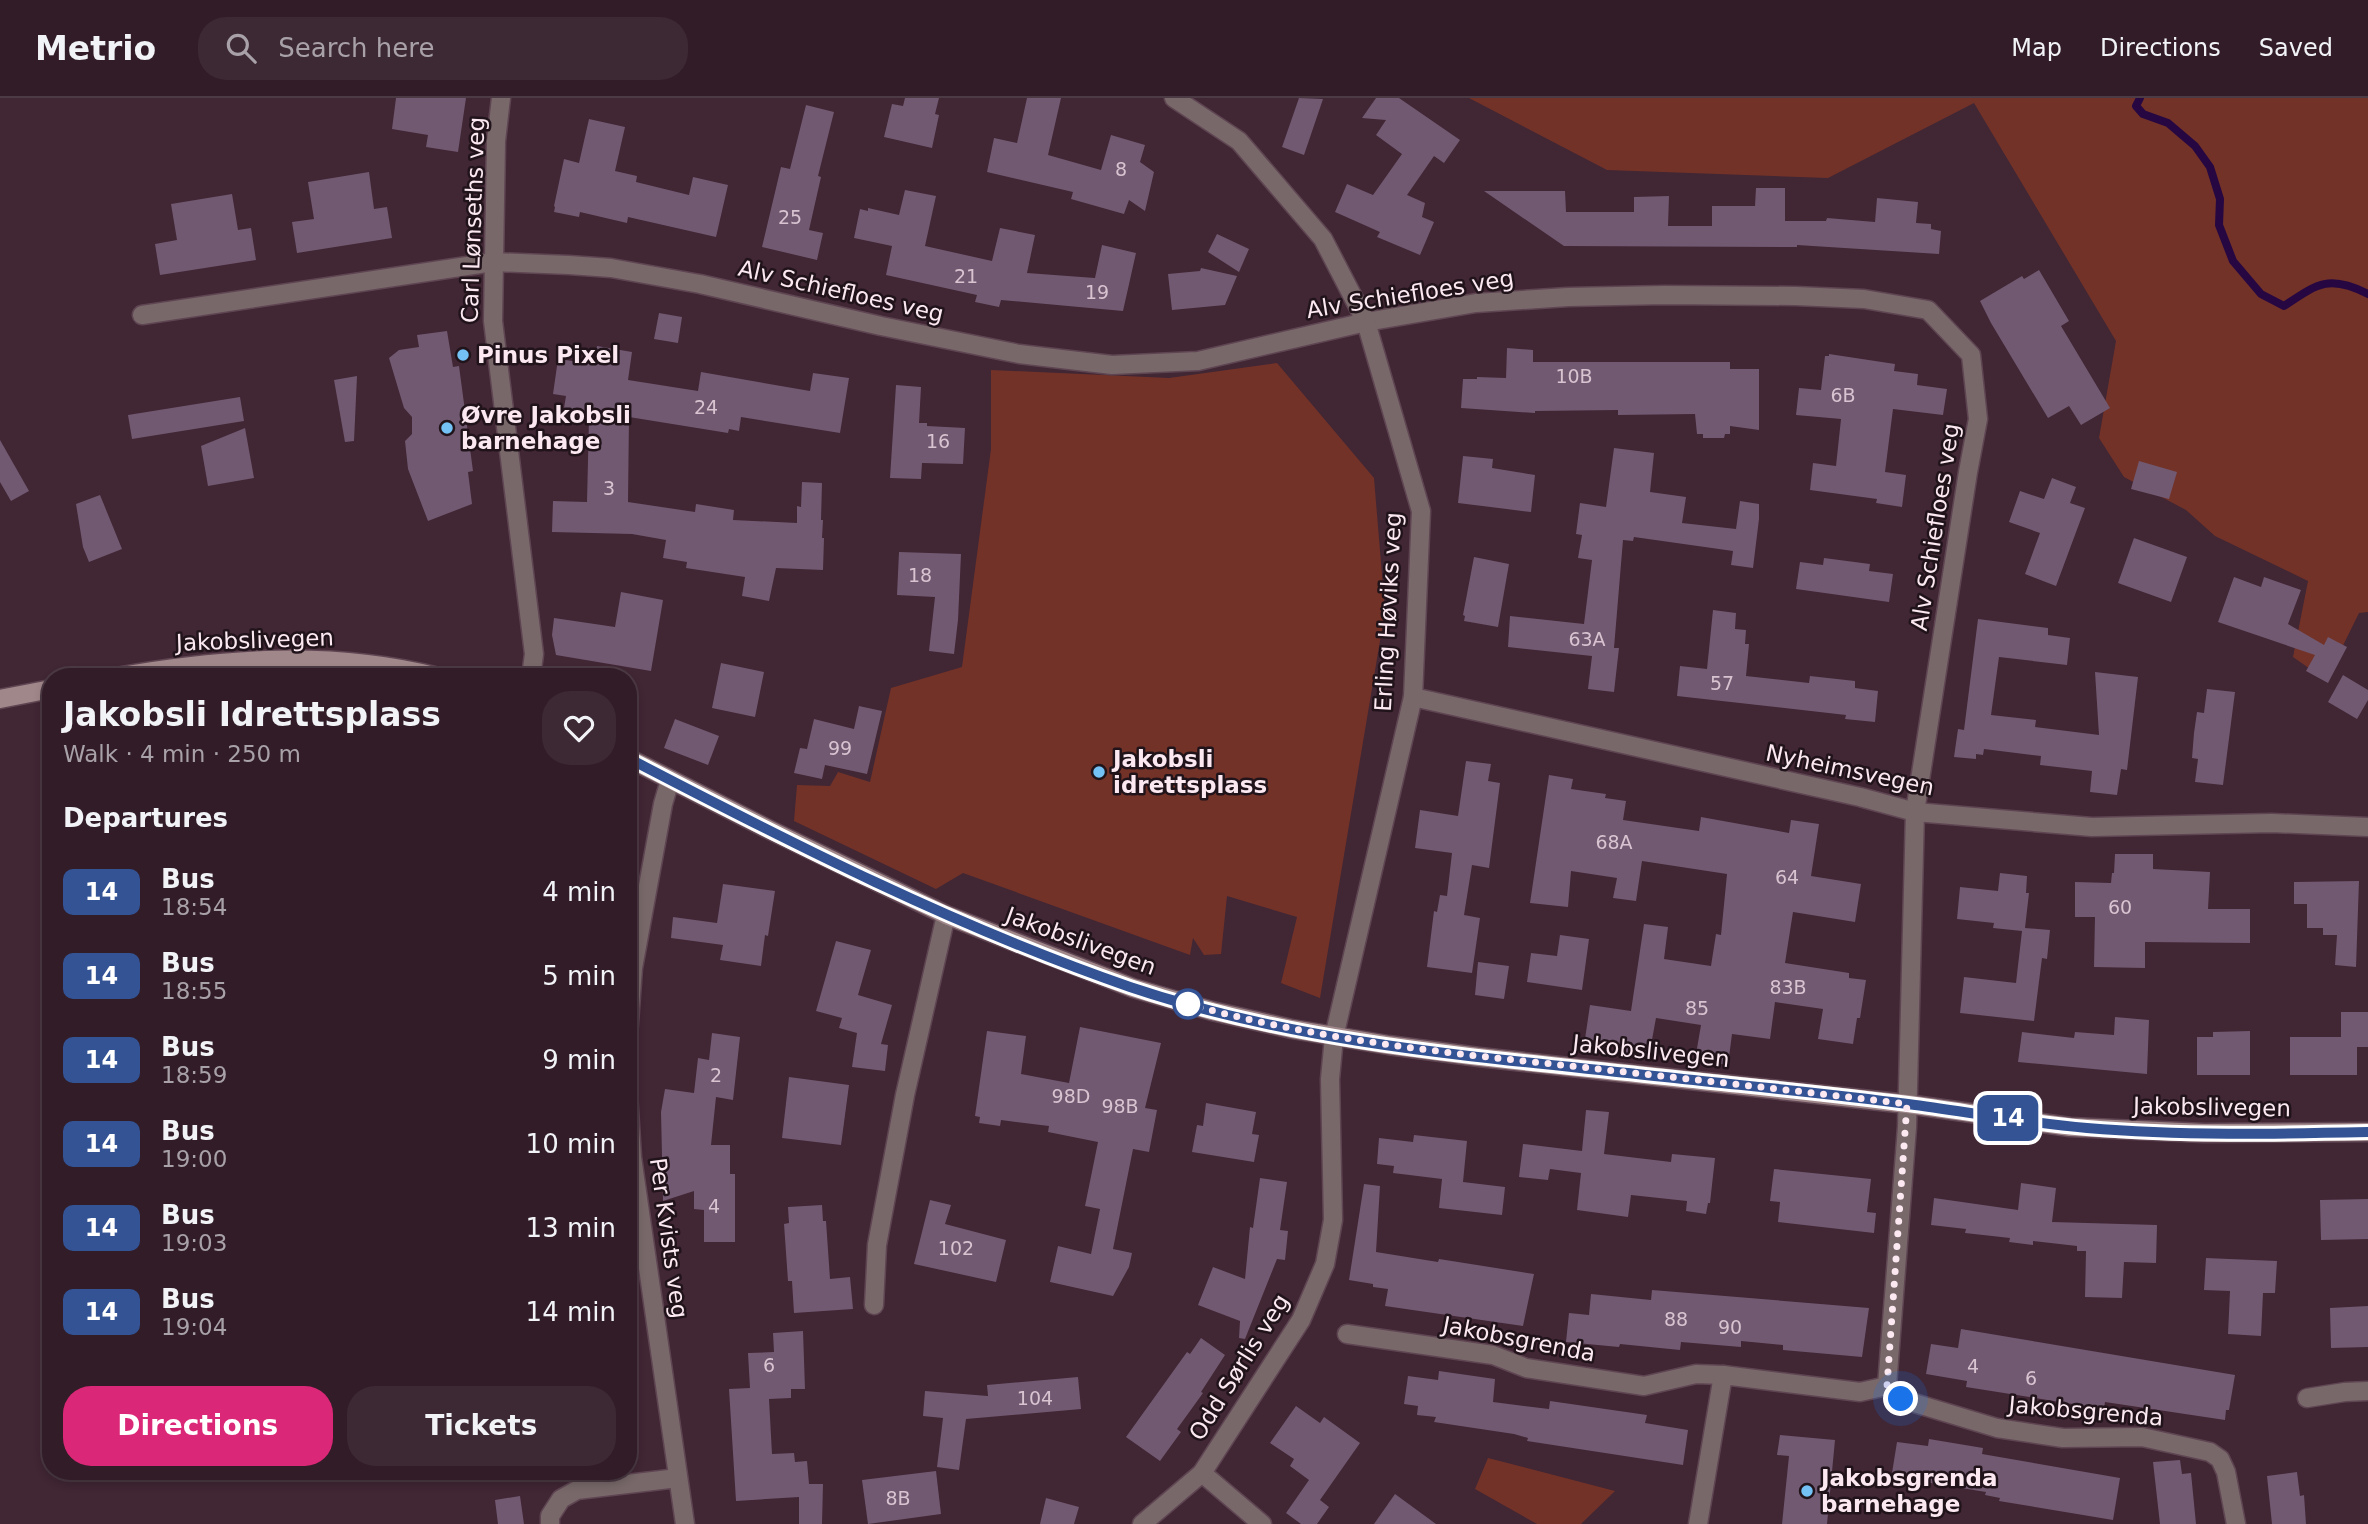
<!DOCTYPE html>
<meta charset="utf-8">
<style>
:root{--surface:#311c27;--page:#3d2933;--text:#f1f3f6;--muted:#a8a1a7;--line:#4c3a44;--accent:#db2777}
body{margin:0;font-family:"DejaVu Sans",sans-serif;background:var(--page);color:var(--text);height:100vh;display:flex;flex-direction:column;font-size:26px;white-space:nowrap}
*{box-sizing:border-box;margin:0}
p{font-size:23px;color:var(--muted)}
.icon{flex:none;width:38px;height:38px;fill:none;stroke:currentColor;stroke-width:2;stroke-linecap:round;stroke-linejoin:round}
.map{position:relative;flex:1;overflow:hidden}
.sheet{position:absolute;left:42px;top:570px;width:595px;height:812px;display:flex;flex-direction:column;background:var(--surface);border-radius:28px;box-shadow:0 4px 10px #0003,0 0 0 2px var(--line)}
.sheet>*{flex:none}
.badge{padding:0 14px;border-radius:10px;font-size:24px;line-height:46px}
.you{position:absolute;width:35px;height:35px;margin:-18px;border:5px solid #fff;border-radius:50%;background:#1a73e8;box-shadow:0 0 0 10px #1a73e833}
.map>.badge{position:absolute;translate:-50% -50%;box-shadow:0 0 0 4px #fff}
h2{padding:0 21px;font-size:26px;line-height:63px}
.round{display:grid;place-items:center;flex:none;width:74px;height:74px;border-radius:28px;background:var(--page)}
.head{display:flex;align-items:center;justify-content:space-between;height:119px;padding:0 21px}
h1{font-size:33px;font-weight:600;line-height:52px}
.primary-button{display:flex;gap:14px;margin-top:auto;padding:14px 21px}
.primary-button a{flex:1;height:80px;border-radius:28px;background:var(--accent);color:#fff;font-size:28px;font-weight:600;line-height:80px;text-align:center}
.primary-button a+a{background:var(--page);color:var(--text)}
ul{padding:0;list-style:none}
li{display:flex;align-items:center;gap:21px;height:84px;padding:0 21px}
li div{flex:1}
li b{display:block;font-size:26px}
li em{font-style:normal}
li .badge{min-width:77px;font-weight:700;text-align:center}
header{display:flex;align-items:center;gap:42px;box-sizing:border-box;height:98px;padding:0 35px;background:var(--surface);border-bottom:2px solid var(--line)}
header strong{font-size:33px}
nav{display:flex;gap:38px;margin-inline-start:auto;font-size:24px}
.search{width:490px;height:63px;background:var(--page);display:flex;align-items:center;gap:18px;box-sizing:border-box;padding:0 24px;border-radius:28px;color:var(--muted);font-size:26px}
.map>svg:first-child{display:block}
.green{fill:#723228}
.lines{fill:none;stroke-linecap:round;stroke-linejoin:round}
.stream{stroke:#270741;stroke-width:8}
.building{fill:#715971}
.street-casing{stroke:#5f4552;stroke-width:21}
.secondary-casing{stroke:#5f4552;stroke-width:21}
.street{stroke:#78686a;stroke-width:18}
.secondary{stroke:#a0878a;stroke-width:18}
.line-casing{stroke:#fff;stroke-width:16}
.line{stroke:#335395;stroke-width:10}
.walk{stroke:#fbe8f1;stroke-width:7;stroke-dasharray:0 12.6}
.poi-dot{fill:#73c1f5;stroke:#20131a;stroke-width:2.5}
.stop-dot{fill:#fff;stroke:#335395;stroke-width:3.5}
.labels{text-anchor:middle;stroke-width:5;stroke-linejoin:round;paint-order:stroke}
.number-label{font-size:19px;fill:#d8c4d1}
.street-label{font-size:23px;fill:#fbe8f1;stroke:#20131a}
.poi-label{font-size:23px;font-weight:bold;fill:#fbe8f1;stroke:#20131a;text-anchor:start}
</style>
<header>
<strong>Metrio</strong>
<div class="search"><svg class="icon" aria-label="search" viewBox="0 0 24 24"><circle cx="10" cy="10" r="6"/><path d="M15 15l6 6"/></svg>Search here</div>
<nav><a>Map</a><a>Directions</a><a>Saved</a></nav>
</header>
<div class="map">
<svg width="2368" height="1426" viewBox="0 0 2368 1426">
<rect width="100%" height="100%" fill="#412634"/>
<g class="green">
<path d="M1469,0H2368V514L2359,515L2326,582L2293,559L2308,483L2215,438L2186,412L2124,379L2099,340L2116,243L1974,5L1828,80L1607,72Z"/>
<path d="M1277,265L1374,380L1385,513L1320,900L1281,885L1297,819L1227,798L1221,856L1204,857L1193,840L1190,857L963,775L936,791L794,723L797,687L830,688L838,674L870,684L891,590L962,569L991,351V272L1169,280Z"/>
<path d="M1488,1360L1615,1393L1581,1426H1537L1475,1391Z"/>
</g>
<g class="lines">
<path class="stream" d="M2140,0L2136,8L2143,16L2168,25L2195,48L2210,69L2220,101L2219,127L2233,163L2261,196L2284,208C2317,186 2329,176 2368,196"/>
</g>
<g class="building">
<path d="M396,0H466L458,54L426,49L428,37L392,31Z"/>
<path d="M905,0H939L935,16L939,17L932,50L884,39L892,6L903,8Z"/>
<path d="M1027,0H1061L1048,57L1101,72L1111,37L1145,47L1140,64L1154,74L1145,113L1129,102L1124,116L1071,101L1073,94L987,74L994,40L1017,45Z"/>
<path d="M1299,0L1323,1L1304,57L1282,49Z"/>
<path d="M1376,0H1399L1460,42L1444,65L1434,58L1407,97L1425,105L1422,119L1434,124L1420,157L1377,139L1380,134L1335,114L1347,86L1373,97L1402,56L1376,37L1386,22L1362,20Z"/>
<path d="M806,7L834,14L818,78L821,79L809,132L823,135L817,162L762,149L781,69L790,71Z"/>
<path d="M589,21L625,29L615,73L637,78L636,84L689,97L693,79L728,87L716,139L628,119L627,125L580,114L579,119L554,114L555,109L554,108L564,61L579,65Z"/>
<path d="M369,74L374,111L387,109L392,140L297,155L292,124L314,121L308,84Z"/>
<path d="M1756,90H1785V123H1826L1827,120L1875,124L1877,100L1918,104L1916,125L1931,126V131L1941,133L1939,156L1797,147V149L1564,148L1484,93H1565L1566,114H1634V99L1669,98L1668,128H1712V108H1755Z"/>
<path d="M905,92L936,98L925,148L992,163L1000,130L1035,137L1027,175L1095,180L1102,147L1136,155L1123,213L1001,202L999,209L975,204L977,197L886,177L892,148L854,140L860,111L868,113V110L899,117Z"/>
<path d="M232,96L238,132L251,130L256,162L160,177L155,146L177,142L171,106Z"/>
<path d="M1217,136L1249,151L1239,174L1208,154Z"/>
<path d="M1201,170L1237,178L1225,207L1172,212L1168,176L1200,173Z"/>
<path d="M2039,172L2069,223L2061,228L2110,310L2081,327L2069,308L2048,320L1991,225L1980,203L2022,178L2024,181Z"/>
<path d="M659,215L682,219L678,245L654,241Z"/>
<path d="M447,233L453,269L459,268L473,373L468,374L472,406L428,423L408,371L405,343L412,336V319L404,310L389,260L399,252L419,249L417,237Z"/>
<path d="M597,248L632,254L628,282L698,293L701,274L810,293L813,275L849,280L840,335L741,319L739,333L729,331L728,335L629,319L628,404L695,414L696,406L734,412L733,422L797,425V408L801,409L802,384L822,385L821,422H823L822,440H824L823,472L776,470L769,503L742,498L745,479L686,470L687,464L663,460L666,442L632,436L552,434L553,403L587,404L589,320L563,316L566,298L553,296L558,261L594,266Z"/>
<path d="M1507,250L1533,252V264H1730V271H1759V332L1730,328V336H1725L1724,340H1703V336H1697L1695,316L1618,317V312L1535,313V315L1461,310L1463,281H1477V279L1506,280Z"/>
<path d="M1829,256L1895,266L1894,273L1918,276L1917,287L1947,291L1943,317L1893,311L1885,374L1906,377L1902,409L1876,405L1877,401L1810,392L1813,365L1836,368L1841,321L1796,317L1799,290L1821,292L1825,258H1829Z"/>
<path d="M357,278L354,343L345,344L334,282Z"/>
<path d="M896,287L921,289L919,325H927V328L965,330L963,366L922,365L921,381L890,380Z"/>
<path d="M240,299L244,323L132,341L128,317Z"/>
<path d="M245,330L254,380L208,388L201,348Z"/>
<path d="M0,342L29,393L11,403L0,384Z"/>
<path d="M1614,350L1654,355L1650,394L1686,399L1682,425L1736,431L1740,403L1759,406V421L1753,470L1731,467L1733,453L1634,439L1633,443L1623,442L1614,550H1619L1614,594L1588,591L1592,558L1508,549L1510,518L1584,526L1592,462L1578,460L1582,437L1576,436L1580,405L1606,409Z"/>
<path d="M1463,358L1493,361L1492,370L1535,377L1531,414L1458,405Z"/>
<path d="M2139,363L2177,374L2169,401L2131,391Z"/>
<path d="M2052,380L2076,389L2070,405L2085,410L2056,488L2025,476L2040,435L2009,424L2020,393L2044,401Z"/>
<path d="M100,397L122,451L89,464L83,449L76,406Z"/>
<path d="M2134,440L2187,459L2171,504L2118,485Z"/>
<path d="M899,454L961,456L958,522L954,556L929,553L935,499L897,497Z"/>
<path d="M1474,459L1509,466L1498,529L1464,523L1465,518L1463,517Z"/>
<path d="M1824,460L1870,466L1869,473L1893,476L1889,504L1796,491L1800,464L1823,467Z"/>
<path d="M2234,479L2261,489L2264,479L2301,492L2288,526L2324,547L2328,539L2347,549L2328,585L2306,573L2315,557L2218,524Z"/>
<path d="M621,494L663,502L651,573L556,557L552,537L554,520L615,529Z"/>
<path d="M1713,512L1736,515L1735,531L1746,532L1745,546H1749L1746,578L1809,585L1810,578L1855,583V590L1878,593L1875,624L1845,621L1846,617L1677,598L1680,568L1707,571Z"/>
<path d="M1978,521L2048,530V537L2070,540L2067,567L1999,559L1991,617L2036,622L2035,629L2099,637L2095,574L2138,579L2127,672L2121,671L2117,697L2090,694L2092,673L2040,667L2041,658L1984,651L1983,657L1976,656V661L1954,659L1958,631L1964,632Z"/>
<path d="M721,565L764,574L755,619L712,610Z"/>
<path d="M2343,577L2368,592V602L2357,621L2328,604Z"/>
<path d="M2207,591L2235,594L2223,687L2195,684L2198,661L2192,660L2194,635L2197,614L2204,615Z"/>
<path d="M859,608L882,613L867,676L825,667L822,681L794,675L800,650L807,651L814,621L854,631Z"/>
<path d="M675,621L719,638L708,667L664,650Z"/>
<path d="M1466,663L1491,666L1488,683L1500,685L1489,770L1472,767L1464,817L1480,820L1472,875L1427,869L1434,813L1437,814L1440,797L1447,798L1452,755L1415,750L1420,712L1458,718Z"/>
<path d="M1549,677L1573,681L1571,691L1606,696L1605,700L1626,703L1623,722L1699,733L1701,719L1789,735L1791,722L1819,726L1811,778L1861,786L1855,824L1793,814L1785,865L1849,875V880L1866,882L1860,920H1857L1853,946L1818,941L1823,911L1775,904L1770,941L1732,936L1728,967L1695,962L1701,927L1656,920L1649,958L1613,954L1615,945L1585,941L1590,907L1631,913L1644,826L1668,829L1664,861L1711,868L1716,836L1721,837L1727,776L1642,763L1636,803L1613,800L1617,780L1571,773L1568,809L1530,805Z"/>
<path d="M2115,756H2153V771L2210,774L2208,811H2250V845L2145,844V870L2094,869L2095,819H2075V784L2111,785L2112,775H2114Z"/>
<path d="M2000,775L2027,778L2026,795H2029L2025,830L2050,832L2047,861L2042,860L2034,923L1960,915L1964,879L2016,885L2022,833L1993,830L1994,825L1957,821L1960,789L1998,793Z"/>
<path d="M2359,783L2356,869L2335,867L2337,837H2323V830H2307V806H2294V784Z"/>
<path d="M723,786L775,793L768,838L765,837L761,868L720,862L723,847L671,840L673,819L717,825Z"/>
<path d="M1560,837L1589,841L1582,892L1527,884L1531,855L1557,858Z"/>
<path d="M836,843L871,852L858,897L892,907L881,946L888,947L885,973L852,969L857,935L839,930L842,920L816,913Z"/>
<path d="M1478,864L1509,868L1504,901L1475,897Z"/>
<path d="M2341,914H2368V949H2357V977H2290V939H2341Z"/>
<path d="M2115,919L2149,922L2147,976L2018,964L2022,934L2074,940L2075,934L2114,937Z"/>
<path d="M1080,929L1161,945L1145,1010L1157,1012L1149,1054L1133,1051L1113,1151L1132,1155L1129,1169L1113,1198L1050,1184L1058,1148L1091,1156L1100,1111L1085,1108L1098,1044L1048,1034L1049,1028L1001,1022L1000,1028L979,1025L980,1019L975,1018L987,933L1026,938L1021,976L1069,985Z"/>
<path d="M2250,933V977H2197V939H2213V934Z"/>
<path d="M712,935L740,939L733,1002L716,999L711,1047H730V1076H735V1144H704V1112L694,1111V1093L663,1103L661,1014L665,991L694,995L698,960L709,962Z"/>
<path d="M789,979L849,987L841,1047L782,1040Z"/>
<path d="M1206,1005L1256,1014L1252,1036L1259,1037L1254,1064L1192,1054L1197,1027L1203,1028Z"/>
<path d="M1586,1012L1609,1014L1604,1056L1671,1064L1672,1056L1715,1060L1710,1105H1708L1706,1116L1686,1113L1687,1103L1631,1097L1628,1119L1577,1112L1581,1075L1550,1071L1548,1082L1519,1079L1523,1046L1582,1053Z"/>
<path d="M1414,1037L1467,1043L1463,1084L1505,1089L1502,1117L1439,1110L1442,1081L1393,1075L1394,1068L1377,1066L1379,1040L1413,1044Z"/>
<path d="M1774,1071L1871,1081L1867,1114L1876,1115L1874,1135L1778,1124L1780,1104L1770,1103Z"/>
<path d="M1260,1080L1287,1084L1280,1132L1288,1133L1285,1162L1277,1161L1245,1241L1239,1240L1240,1223L1198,1207L1213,1169L1245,1181L1250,1129L1253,1130Z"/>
<path d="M2021,1085L2056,1090L2052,1124L2157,1127L2156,1165L2124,1164L2122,1200L2085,1199L2086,1153H2077V1148L2033,1143V1147L2009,1144L2010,1140L1965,1135L1966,1131L1931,1127L1934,1100L2018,1112Z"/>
<path d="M1364,1086L1380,1088L1376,1154L1438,1164L1439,1161L1534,1176L1523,1228L1385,1208L1388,1191L1373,1189V1186L1349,1182Z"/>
<path d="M2368,1101V1141L2321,1142L2320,1102Z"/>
<path d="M930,1102L951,1107L945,1126L1006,1142L996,1184L914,1166Z"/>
<path d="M822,1107L823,1123H826L830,1181L850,1179L853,1211L794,1215L792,1183H788L784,1126L789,1125L788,1109Z"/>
<path d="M2206,1160L2277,1163L2275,1195H2263L2261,1238L2228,1236L2230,1193L2204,1192Z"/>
<path d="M1652,1192L1869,1210L1862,1259L1783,1252V1247L1741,1243V1249L1681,1244L1680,1252L1620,1246L1619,1249L1566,1244L1569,1215L1589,1217L1591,1196L1651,1202Z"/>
<path d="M2368,1208V1249L2331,1250L2330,1210Z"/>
<path d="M1961,1231L2235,1277L2229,1312H2226L2225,1322L2105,1304L2104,1311L1966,1289L1967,1283L1926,1276L1931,1246L1958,1250Z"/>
<path d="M803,1233L805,1291H791V1300L769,1301L772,1356L794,1355L795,1364L807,1363L809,1386H823L822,1426H799V1399L736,1403L729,1291L750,1290L748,1255L774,1254L773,1235Z"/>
<path d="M1201,1240L1225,1257L1201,1294L1203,1295L1177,1331L1181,1334L1160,1363L1126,1339L1187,1254L1190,1256Z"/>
<path d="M1439,1273L1495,1281L1493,1304L1549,1311L1550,1303L1647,1317L1645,1325L1688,1332L1683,1367L1527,1343L1528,1340L1514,1336L1434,1324L1436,1319L1417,1317L1418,1308L1404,1306L1408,1278L1438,1282Z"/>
<path d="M1078,1279L1081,1311L966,1321L959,1372L937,1369L943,1320L923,1318L925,1293L988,1298L987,1287Z"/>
<path d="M1296,1308L1320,1325L1324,1319L1360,1345L1320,1402L1329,1409L1317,1426H1301L1286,1415L1309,1382L1290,1368L1294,1361L1270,1345Z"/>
<path d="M1780,1337L1835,1342L1827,1426H1782L1789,1358L1777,1357Z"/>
<path d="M1929,1341L1983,1350L1982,1356L2120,1380L2113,1422L1999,1403L2000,1400L1985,1397L1986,1394L1906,1381L1907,1377L1892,1375L1897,1344L1928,1348Z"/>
<path d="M2180,1362L2182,1376L2191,1375L2196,1426H2160L2153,1364Z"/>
<path d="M936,1373L941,1416L868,1426L862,1382Z"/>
<path d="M2297,1374L2300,1398L2304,1397L2306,1426H2272L2267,1378Z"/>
<path d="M1395,1396L1436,1426H1374Z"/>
<path d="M520,1398L524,1426H498L495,1402Z"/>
<path d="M1046,1400L1079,1409L1074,1426H1040Z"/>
</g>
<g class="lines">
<defs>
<g id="street">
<path d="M501,0L496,43L493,223L534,556L531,579"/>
<path d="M142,217L493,164L569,167L611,170L700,186L881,228L1019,256L1112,267L1198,263L1366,224L1476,205L1568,199L1665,197L1796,198L1864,201L1928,212L1971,257L1978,321L1968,374L1915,714L1907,1029L1887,1288"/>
<path d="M1413,599L1860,699L1915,714L2092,729L2272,725L2368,729"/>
<path d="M670,682L663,706L633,870L628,938V996L632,1059L685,1426"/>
<path d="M874,1207L877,1147L905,997L946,817"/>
<path d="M1347,1236L1493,1257L1526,1270L1644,1288L1696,1276L1723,1277"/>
<path d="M1887,1288L1901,1301L1997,1330L2063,1340L2142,1339L2210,1354L2220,1361L2226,1374L2236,1426"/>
<path d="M2307,1300L2345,1294L2368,1293"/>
<path d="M1202,1375L1262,1426"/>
<path d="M550,1426V1418L561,1401L577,1392L678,1380"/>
<path d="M1142,1426L1202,1375L1301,1222L1325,1166L1333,1122L1330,981L1334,939L1413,599L1421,413L1366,224L1323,141L1239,43L1174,0"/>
<path d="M1698,1426L1723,1277L1860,1294L1887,1288"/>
</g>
<g id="secondary">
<path d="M116,579C222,560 332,552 438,579"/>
<path d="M0,601L51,591"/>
<path d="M628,660L770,732L946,817L1133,890L1212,913L1292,931L1388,947L1479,959L1907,1006L2070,1029L2204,1035L2368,1034"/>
</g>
</defs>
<use href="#street" class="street-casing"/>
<use href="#secondary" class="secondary-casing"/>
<use href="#street" class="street"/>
<use href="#secondary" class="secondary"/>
</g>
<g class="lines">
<defs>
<path id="line" d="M628,660C791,745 956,829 1130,889C1308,949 1498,960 1683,981C1758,989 1833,996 1908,1006C1968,1014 2027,1025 2087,1030C2181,1038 2275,1036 2368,1034"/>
</defs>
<use href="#line" class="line-casing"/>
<use href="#line" class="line"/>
<path class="walk" d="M1188,906C1316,942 1448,955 1580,969C1689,981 1798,993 1907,1006L1887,1288L1901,1301"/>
</g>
<g class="poi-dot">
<circle cx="463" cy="257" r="7"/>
<circle cx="447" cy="330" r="7"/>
<circle cx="1099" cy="674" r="7"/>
<circle cx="1807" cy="1393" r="7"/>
</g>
<circle class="stop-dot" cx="1188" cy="906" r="14"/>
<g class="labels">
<g class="number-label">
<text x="1121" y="78">8</text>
<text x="790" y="126">25</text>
<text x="966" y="185">21</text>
<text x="1097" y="201">19</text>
<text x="1574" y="285">10B</text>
<text x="1843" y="304">6B</text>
<text x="706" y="316">24</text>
<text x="938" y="350">16</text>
<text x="609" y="397">3</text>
<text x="920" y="484">18</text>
<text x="1587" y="548">63A</text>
<text x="1722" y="592">57</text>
<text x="840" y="657">99</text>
<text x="1614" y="751">68A</text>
<text x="1787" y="786">64</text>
<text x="2120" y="816">60</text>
<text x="1788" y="896">83B</text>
<text x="1697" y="917">85</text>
<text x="716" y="984">2</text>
<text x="1071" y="1005">98D</text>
<text x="1120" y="1015">98B</text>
<text x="714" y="1115">4</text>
<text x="956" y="1157">102</text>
<text x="1676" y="1228">88</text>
<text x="1730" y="1236">90</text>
<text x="769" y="1274">6</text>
<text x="1973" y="1275">4</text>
<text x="2031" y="1287">6</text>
<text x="1035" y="1307">104</text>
<text x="898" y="1407">8B</text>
</g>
<g class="street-label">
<text transform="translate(473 122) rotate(-88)" y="8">Carl Lønseths veg</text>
<text transform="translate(841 193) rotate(13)" y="8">Alv Schiefloes veg</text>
<text transform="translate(1410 196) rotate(-9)" y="8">Alv Schiefloes veg</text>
<text transform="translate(1935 429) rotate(-81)" y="8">Alv Schiefloes veg</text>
<text transform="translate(1388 514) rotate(-87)" y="8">Erling Høviks veg</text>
<text transform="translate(255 542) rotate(-2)" y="8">Jakobslivegen</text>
<text transform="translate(1850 672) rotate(12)" y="8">Nyheimsvegen</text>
<text transform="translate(1081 843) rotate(20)" y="8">Jakobslivegen</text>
<text transform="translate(1651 953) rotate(6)" y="8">Jakobslivegen</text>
<text transform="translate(2212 1009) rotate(1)" y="8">Jakobslivegen</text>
<text transform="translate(669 1140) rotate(82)" y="8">Per Kvists veg</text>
<text transform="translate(1519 1241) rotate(11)" y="8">Jakobsgrenda</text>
<text transform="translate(1239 1269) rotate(-58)" y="8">Odd Sørlis veg</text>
<text transform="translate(2086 1313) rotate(5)" y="8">Jakobsgrenda</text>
</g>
<g class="poi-label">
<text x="477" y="265">Pinus Pixel</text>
<text x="461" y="325">Øvre Jakobsli<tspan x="461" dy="26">barnehage</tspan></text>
<text x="1113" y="669">Jakobsli<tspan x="1113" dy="26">idrettsplass</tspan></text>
<text x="1821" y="1388">Jakobsgrenda<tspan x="1821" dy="26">barnehage</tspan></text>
</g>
</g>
</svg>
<div class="you" style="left:1901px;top:1301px"></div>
<b class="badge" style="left:2008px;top:1020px;background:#335395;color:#fff">14</b>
<section class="sheet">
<div class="head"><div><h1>Jakobsli Idrettsplass</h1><p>Walk · 4 min · 250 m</p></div><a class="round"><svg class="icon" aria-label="heart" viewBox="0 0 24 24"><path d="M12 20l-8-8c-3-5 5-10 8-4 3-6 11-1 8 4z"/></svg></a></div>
<h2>Departures</h2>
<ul>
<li><span class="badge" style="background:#335395;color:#fff">14</span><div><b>Bus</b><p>18:54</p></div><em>4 min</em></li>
<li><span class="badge" style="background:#335395;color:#fff">14</span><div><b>Bus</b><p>18:55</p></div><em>5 min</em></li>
<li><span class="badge" style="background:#335395;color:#fff">14</span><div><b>Bus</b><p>18:59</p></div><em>9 min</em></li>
<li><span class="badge" style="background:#335395;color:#fff">14</span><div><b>Bus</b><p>19:00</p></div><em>10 min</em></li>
<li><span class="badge" style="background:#335395;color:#fff">14</span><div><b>Bus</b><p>19:03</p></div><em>13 min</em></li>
<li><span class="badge" style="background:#335395;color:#fff">14</span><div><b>Bus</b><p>19:04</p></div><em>14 min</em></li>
</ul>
<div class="primary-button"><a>Directions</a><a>Tickets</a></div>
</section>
</div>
